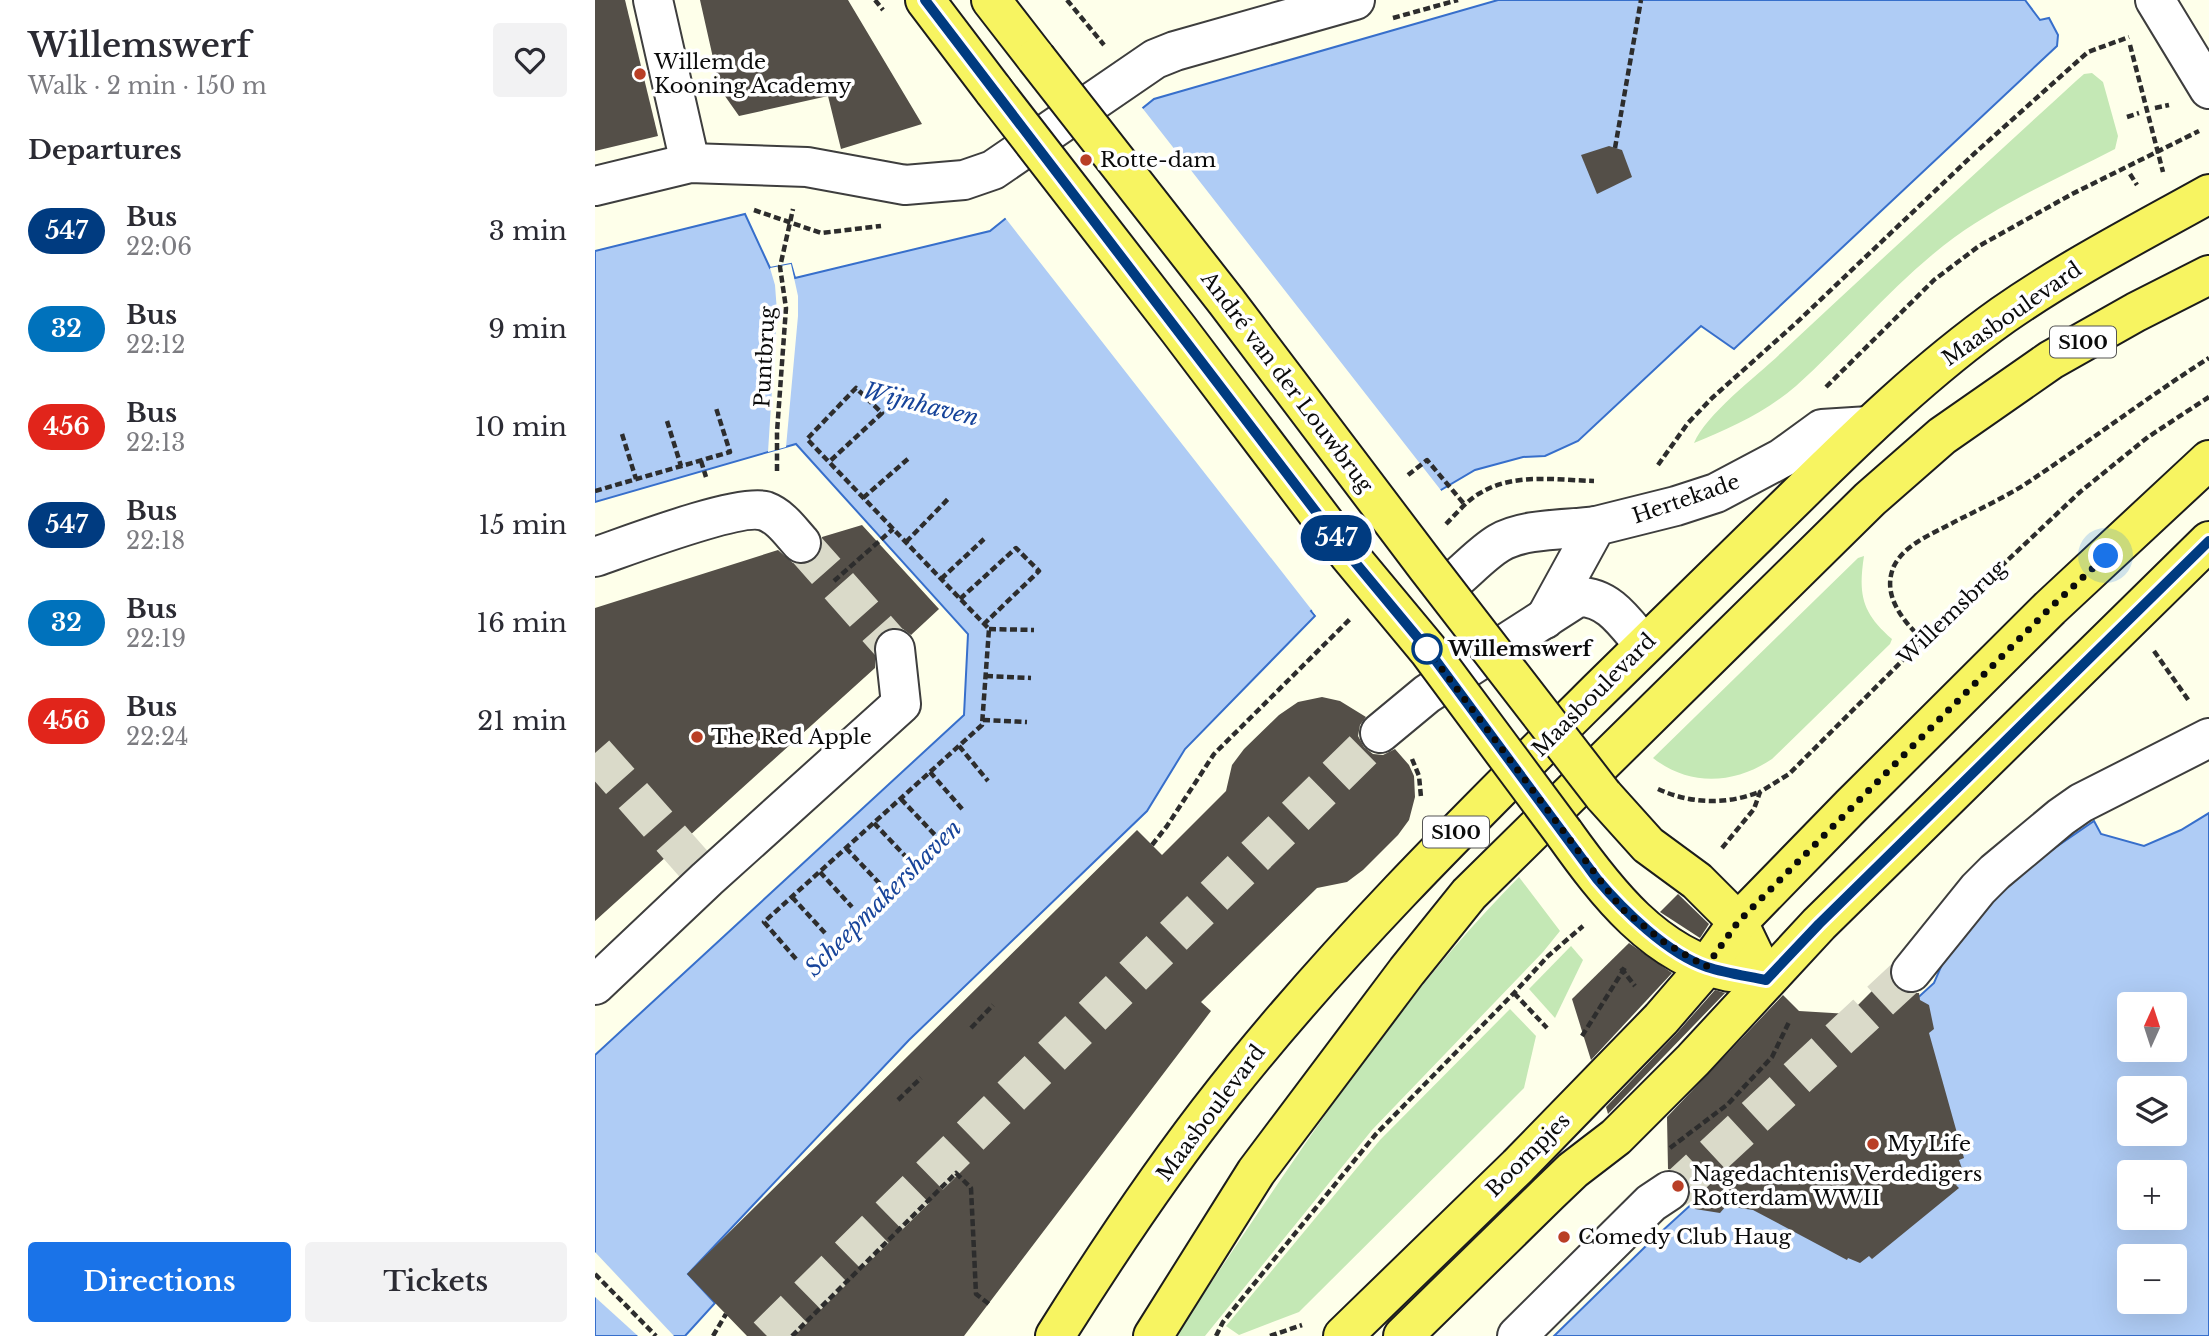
<!DOCTYPE html>
<meta charset="utf-8">
<style>
:root{--surface:#fff;--page:#f2f2f3;--text:#2b2b33;--muted:#7c7c81;--accent:#1a73e8}
body{margin:0;font-family:"Libre Baskerville",serif;background:var(--page);color:var(--text);height:100vh;display:flex;flex-direction:column;font-size:26px;white-space:nowrap}
*{box-sizing:border-box;margin:0}
p{font-size:23px;color:var(--muted)}
.icon{flex:none;width:38px;height:38px;fill:none;stroke:currentColor;stroke-width:2;stroke-linecap:round;stroke-linejoin:round}
.map{position:relative;flex:1;overflow:hidden}
.side{display:flex;flex-direction:column;background:var(--surface);width:595px}
.side>*{flex:none}
.badge{padding:0 14px;border-radius:23px;font-size:24px;line-height:46px}
.needle{width:46px;rotate:3deg}
.controls{position:absolute;left:1522px;top:992px;display:grid;gap:14px}
.controls a{display:grid;place-items:center;width:70px;height:70px;border-radius:7px;background:var(--surface);box-shadow:0 7px 28px #0002;font-size:35px}
.you{position:absolute;width:35px;height:35px;margin:-18px;border:5px solid #fff;border-radius:50%;background:#1a73e8;box-shadow:0 0 0 10px #1a73e833}
.map>.badge{position:absolute;translate:-50% -50%;box-shadow:0 0 0 4px #fff}
h2{padding:0 28px;font-size:26px;line-height:63px}
.round{display:grid;place-items:center;flex:none;width:74px;height:74px;border-radius:7px;background:var(--page)}
.head{display:flex;align-items:center;justify-content:space-between;height:119px;padding:0 28px}
h1{font-size:33px;font-weight:600;line-height:52px}
.action{display:flex;gap:14px;margin-top:auto;padding:14px 28px}
.action a{flex:1;height:80px;border-radius:7px;background:var(--accent);color:#fff;font-size:28px;font-weight:600;line-height:80px;text-align:center}
.action a+a{background:var(--page);color:var(--text)}
ul{padding:0;list-style:none}
li{display:flex;align-items:center;gap:21px;height:98px;padding:0 28px}
li div{flex:1}
li b{display:block;font-size:26px}
li em{font-style:normal}
li .badge{min-width:77px;font-weight:700;text-align:center}
main{display:flex;flex:1;min-height:0}
.map>svg:first-child{display:block}
.green{fill:#c4e8b5}
.water{fill:#afccf5;stroke:#376fcb;stroke-width:2;fill-rule:evenodd}
.pier{fill:#feffea}
.building{fill:#544f48}
.lines{fill:none;stroke-linecap:round;stroke-linejoin:round}
.minor-tunnel{stroke:#dadac9;stroke-width:38;stroke-dasharray:38 19;stroke-linecap:butt}
.minor-casing{stroke:#3e3e3e;stroke-width:42}
.major-casing{stroke:#1c1c1c;stroke-width:42}
.path{stroke:#2d2d2d;stroke-width:4.5;stroke-dasharray:7 3.5;stroke-linecap:butt}
.minor{stroke:#fff;stroke-width:38}
.major{stroke:#f7f461;stroke-width:38}
.major-bridge-casing{stroke:#1c1c1c;stroke-width:42;stroke-linecap:butt}
.major-bridge{stroke:#f7f461;stroke-width:38}
.line-casing{stroke:#fff;stroke-width:16}
.line{stroke:#003b80;stroke-width:10}
.walk{stroke:#0b0b0b;stroke-width:7;stroke-dasharray:0 12.6}
.poi-dot{fill:#b93f26;stroke:#fff;stroke-width:2.5}
.stop-dot{fill:#fff;stroke:#003b80;stroke-width:3.5}
.labels{text-anchor:middle;stroke-width:7;stroke-linejoin:round;paint-order:stroke}
.shield{fill:#fff;stroke:#545454;stroke-width:2}
.shield-label{font-size:19px;font-weight:bold;fill:#0b0b0b}
.poi-label{font-size:21px;fill:#0b0b0b;stroke:#fff;text-anchor:start}
.street-label{font-size:21px;fill:#0b0b0b;stroke:#fff}
.stop-label{font-size:21px;font-weight:bold;fill:#0b0b0b;stroke:#fff;text-anchor:start}
.water-label{font-size:23px;font-style:italic;fill:#17449a;stroke:#fff}
</style>
<main>
<section class="side">
<div class="head"><div><h1>Willemswerf</h1><p>Walk · 2 min · 150 m</p></div><a class="round"><svg class="icon" aria-label="heart" viewBox="0 0 24 24"><path d="M12 20l-8-8c-3-5 5-10 8-4 3-6 11-1 8 4z"/></svg></a></div>
<h2>Departures</h2>
<ul>
<li><span class="badge" style="background:#003b80;color:#fff">547</span><div><b>Bus</b><p>22:06</p></div><em>3 min</em></li>
<li><span class="badge" style="background:#0072bc;color:#fff">32</span><div><b>Bus</b><p>22:12</p></div><em>9 min</em></li>
<li><span class="badge" style="background:#e1251b;color:#fff">456</span><div><b>Bus</b><p>22:13</p></div><em>10 min</em></li>
<li><span class="badge" style="background:#003b80;color:#fff">547</span><div><b>Bus</b><p>22:18</p></div><em>15 min</em></li>
<li><span class="badge" style="background:#0072bc;color:#fff">32</span><div><b>Bus</b><p>22:19</p></div><em>16 min</em></li>
<li><span class="badge" style="background:#e1251b;color:#fff">456</span><div><b>Bus</b><p>22:24</p></div><em>21 min</em></li>
</ul>
<div class="action"><a>Directions</a><a>Tickets</a></div>
</section>
<div class="map">
<svg width="1614" height="1336" viewBox="0 0 1614 1336">
<rect width="100%" height="100%" fill="#feffea"/>
<g class="green">
<path d="M1497,73L1508,82L1523,136L1520,149C1462,179 1399,206 1348,246C1295,288 1251,341 1201,386C1171,412 1134,429 1099,443C1112,413 1162,376 1187,352C1284,261 1383,171 1481,81L1489,74Z"/>
<path d="M1269,556C1263,595 1267,613 1297,639L1295,644L1177,759C1140,784 1095,787 1058,758L1263,558Z"/>
<path d="M924,877L965,931L948,952L777,1130L610,1336H580C687,1180 790,1012 924,877Z"/>
<path d="M976,946L988,960L960,1018L934,989Z"/>
<path d="M915,1009L941,1036L929,1088L909,1108L704,1312L644,1335L631,1326L785,1140Z"/>
</g>
<g class="water">
<path d="M903,0H1430L1445,20L1454,18L1463,35L1462,46L1139,349L1106,326L983,441L950,456L928,457L880,470L846,490L822,517L716,611L720,616L590,749L552,811L314,1040L93,1274L120,1303L90,1336H0V1055L369,715L373,634L201,444L0,502V251L150,214L175,268L196,264L200,278L395,231L559,99Z"/>
<path d="M1614,813V1336H959L1054,1243L1339,983L1358,939L1423,873L1499,821L1506,834L1549,846L1586,830ZM1535,1004H1580V1050H1535ZM1535,1088H1580V1134H1535ZM1535,1172H1580V1218H1535ZM1535,1256H1580V1302H1535Z"/>
</g>
<g class="pier">
<path d="M545,105L848,493L824,520L721,612L723,618L408,215Z"/>
<path d="M196,264L203,296V316L191,447L173,452L182,312L180,285L175,268Z"/>
<path d="M0,1252L79,1336H43L0,1297Z"/>
</g>
<g class="building">
<path d="M0,0H30L63,136L0,151Z"/>
<path d="M105,0H253L327,124L246,149L233,96L144,116L125,89Z"/>
<path d="M1014,146L1027,150L1037,177L1002,194L986,155Z"/>
<path d="M267,525L344,609L316,635L308,629L298,627L287,632L280,641V668L0,921V608L183,550L198,563L211,564L221,559L226,551L227,537Z"/>
<path d="M727,697L745,701L771,717L765,725L763,736L769,747L778,754L788,755L800,749L814,765L819,776L820,797L814,820L803,835L768,870L752,882L722,888L606,1002L616,1011L369,1336H152L92,1274L542,830L567,855L631,791L637,765L649,749L684,715L703,702Z"/>
<path d="M1083,894L1114,924L1105,938L1065,912Z"/>
<path d="M1034,943L1077,973L996,1060L977,999Z"/>
<path d="M1295,973L1296,980L1303,989L1312,993H1324L1325,1000L1334,1005L1339,1029L1334,1033L1369,1158L1364,1160L1370,1177L1361,1185L1364,1188L1277,1259L1274,1256L1265,1263L1253,1258L1252,1260L1158,1210L1131,1206L1125,1213L1100,1209L1096,1200H1094L1096,1190L1093,1179L1084,1172L1073,1169L1072,1117L1188,995L1204,1011L1254,1014Z"/>
<path d="M1120,990L1130,993L1013,1114L1011,1107L1082,1033Z"/>
</g>
<g class="lines">
<g class="minor-tunnel">
<path d="M206,543L300,649"/>
<path d="M0,753L112,879"/>
<path d="M1074,1191L1084,1187L1316,972"/>
<path d="M172,1336L785,733"/>
</g>
<defs>
<g id="minor">
<path d="M58,0L95,163"/>
<path d="M1560,0L1614,89"/>
<path d="M0,186L95,163L212,167L310,185L369,180L398,170L560,59L580,51L760,0"/>
<path d="M0,557C32,546 144,503 170,511C186,517 195,531 206,543"/>
<path d="M862,578C875,567 889,552 904,543C929,528 972,530 1001,526"/>
<path d="M950,619L1001,526L1081,506L1121,493L1187,458L1227,429L1274,426"/>
<path d="M785,733L832,694L983,597C1014,596 1031,624 1049,645"/>
<path d="M1316,972L1383,889L1400,872L1466,817L1486,803L1614,738"/>
<path d="M0,985L112,879L306,704L300,649"/>
<path d="M922,1336L1056,1203L1074,1191"/>
</g>
<g id="major">
<path d="M330,0L399,91"/>
<path d="M396,0L441,58"/>
<path d="M1008,795L1053,845L1102,881L1143,922L1171,980"/>
<path d="M969,833C1011,892 1060,956 1134,972"/>
<path d="M460,1336C512,1253 568,1169 629,1092C743,948 874,819 1004,690C1069,626 1134,563 1198,500C1265,434 1332,369 1408,315C1474,269 1544,233 1614,194"/>
<path d="M558,1336L661,1172L812,971L874,894L1275,499L1347,436L1456,360L1541,312L1614,275"/>
<path d="M748,1336L923,1166L1066,1019L1111,967L1143,922L1256,806L1455,608L1614,460"/>
<path d="M808,1336L953,1194L978,1170L1021,1137L1098,1060L1224,924L1614,541"/>
</g>
</defs>
<use href="#minor" class="minor-casing"/>
<use href="#major" class="major-casing"/>
<g class="path">
<path d="M280,0L288,10"/>
<path d="M472,0L509,45"/>
<path d="M798,18L863,0"/>
<path d="M1535,45L1568,172"/>
<path d="M1560,108L1574,105"/>
<path d="M1532,117L1544,113"/>
<path d="M1020,148L1046,0"/>
<path d="M1535,174L1542,185"/>
<path d="M159,210L226,233L286,226"/>
<path d="M1231,387L1339,280L1384,246L1477,194L1604,131"/>
<path d="M72,421L86,466"/>
<path d="M27,434L41,479"/>
<path d="M106,461L111,477"/>
<path d="M1063,465L1093,423L1117,398L1200,324L1381,152L1493,52L1534,37"/>
<path d="M182,471V432L191,308L185,267L198,209"/>
<path d="M813,475L832,460L870,505"/>
<path d="M0,491L135,452L121,408"/>
<path d="M268,498L314,458"/>
<path d="M851,524C862,513 873,499 887,492C919,473 963,480 999,481"/>
<path d="M311,542L354,498"/>
<path d="M346,579L389,539"/>
<path d="M239,581L298,529"/>
<path d="M365,599L421,548L444,571L389,624"/>
<path d="M394,629L439,630"/>
<path d="M1328,640C1308,621 1286,595 1299,566C1310,543 1342,532 1363,520C1385,509 1408,498 1429,485C1491,444 1551,398 1614,358"/>
<path d="M1559,651L1594,701"/>
<path d="M391,676L436,678"/>
<path d="M388,720L432,722"/>
<path d="M364,746L393,781"/>
<path d="M817,759L824,776L826,797"/>
<path d="M335,772L368,810"/>
<path d="M1063,789C1096,804 1131,805 1164,792"/>
<path d="M306,799L340,835"/>
<path d="M279,823L313,859"/>
<path d="M557,845L572,826L619,754L755,619"/>
<path d="M251,848L286,885"/>
<path d="M1127,848L1159,809L1165,792L1194,774L1328,640L1485,492L1553,437L1614,397"/>
<path d="M225,872L257,907"/>
<path d="M197,897L230,933"/>
<path d="M201,959L169,922L387,725L394,629L212,439L261,388L287,413L234,462"/>
<path d="M1026,968L1040,986"/>
<path d="M919,993L952,1028"/>
<path d="M376,1028L398,1005"/>
<path d="M987,1036L1031,966"/>
<path d="M303,1100L326,1078"/>
<path d="M1075,1148L1133,1104L1177,1057L1194,1022"/>
<path d="M0,1274L61,1336"/>
<path d="M118,1336L131,1314"/>
<path d="M197,1336L361,1173L376,1188L381,1294L394,1304"/>
<path d="M621,1336L628,1322L781,1134L919,993L953,956L988,926"/>
<path d="M675,1336L707,1325"/>
</g>
<use href="#minor" class="minor"/>
<use href="#major" class="major"/>
<defs>
<g id="major-bridge">
<path d="M441,58L631,301L832,567L1008,795"/>
<path d="M399,91L584,330L754,555L833,650L969,833"/>
</g>
</defs>
<use href="#major-bridge" class="major-bridge-casing"/>
<use href="#major-bridge" class="major-bridge"/>
</g>
<g class="lines">
<defs>
<path id="line" d="M330,0L754,555L833,650L1002,879C1028,910 1073,954 1112,967C1130,973 1152,976 1171,980L1224,924L1614,541"/>
</defs>
<use href="#line" class="line-casing"/>
<use href="#line" class="line"/>
<path class="walk" d="M832,649L1026,908L1069,942L1111,967L1143,922L1455,608L1511,556"/>
</g>
<g class="poi-dot">
<circle cx="45" cy="74" r="7"/>
<circle cx="491" cy="160" r="7"/>
<circle cx="102" cy="737" r="7"/>
<circle cx="1278" cy="1144" r="7"/>
<circle cx="1083" cy="1186" r="7"/>
<circle cx="969" cy="1237" r="7"/>
</g>
<circle class="stop-dot" cx="832" cy="649" r="14"/>
<g class="labels">
<g class="shield">
<rect x="1455" y="326.5" width="66" height="31" rx="5"/>
<rect x="828" y="816.5" width="66" height="31" rx="5"/>
</g>
<g class="shield-label">
<text x="1488" y="349">S100</text>
<text x="861" y="839">S100</text>
</g>
<g class="poi-label">
<text x="59" y="69">Willem de<tspan x="59" dy="24">Kooning Academy</tspan></text>
<text x="505" y="167">Rotte-dam</text>
<text x="116" y="744">The Red Apple</text>
<text x="1292" y="1151">My Life</text>
<text x="1097" y="1181">Nagedachtenis Verdedigers<tspan x="1097" dy="24">Rotterdam WWII</tspan></text>
<text x="983" y="1244">Comedy Club Haug</text>
</g>
<g class="street-label">
<text transform="translate(1417 314) rotate(-35)" y="7">Maasboulevard</text>
<text transform="translate(170 357) rotate(-87)" y="7">Puntbrug</text>
<text transform="translate(692 382) rotate(53)" y="7">André van der Louwbrug</text>
<text transform="translate(1091 499) rotate(-19)" y="7">Hertekade</text>
<text transform="translate(1357 613) rotate(-44)" y="7">Willemsbrug</text>
<text transform="translate(999 695) rotate(-45)" y="7">Maasboulevard</text>
<text transform="translate(616 1113) rotate(-53)" y="7">Maasboulevard</text>
<text transform="translate(933 1155) rotate(-45)" y="7">Boompjes</text>
</g>
<g class="stop-label">
<text x="853" y="656">Willemswerf</text>
</g>
<g class="water-label">
<text transform="translate(326 404) rotate(14)" y="8">Wijnhaven</text>
<text transform="translate(288 898) rotate(-45)" y="8">Scheepmakershaven</text>
</g>
</g>
</svg>
<div class="controls">
<a><svg class="needle" viewBox="-14 -14 28 28"><path d="M0-13l5 13h-10z" fill="#e53935"/><path d="M0 13l5-13h-10z" fill="#7c7c81"/></svg></a>
<a><svg class="icon" aria-label="layers" viewBox="0 0 24 24"><path d="M12 4l9 5-9 5-9-5zM3 14l9 5 9-5"/></svg></a>
<a>+</a>
<a>−</a>
</div>
<div class="you" style="left:1511px;top:556px"></div>
<b class="badge" style="left:741px;top:538px;background:#003b80;color:#fff">547</b>
</div>
</main>
